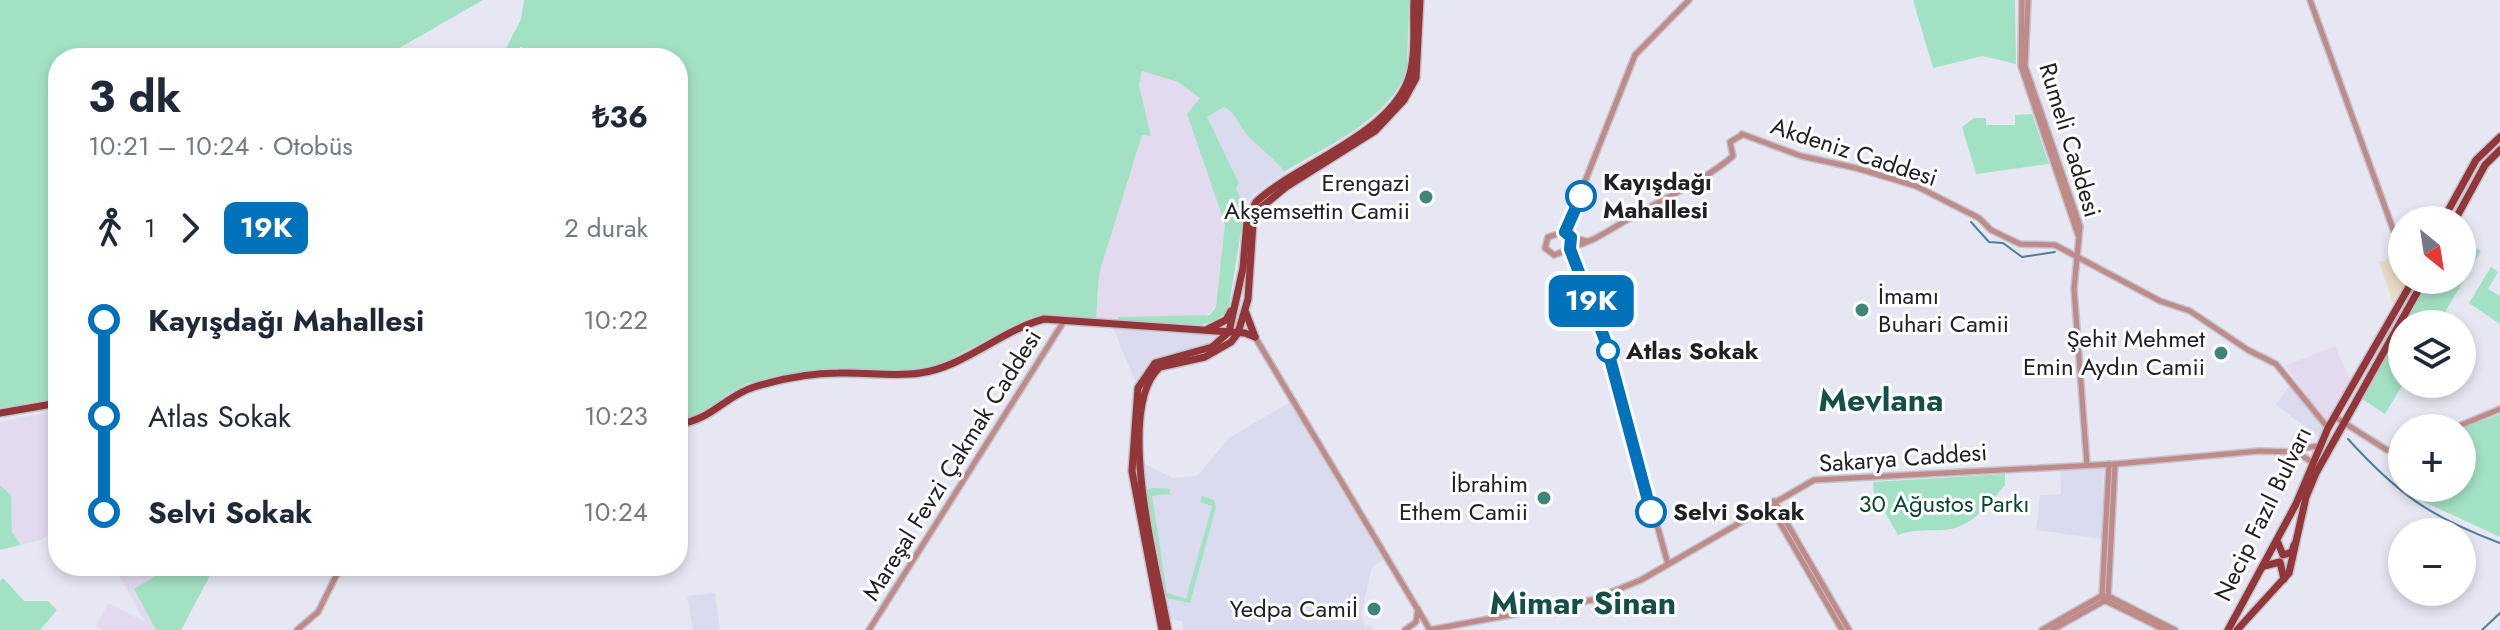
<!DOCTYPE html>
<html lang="tr">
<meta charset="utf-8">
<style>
:root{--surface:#fff;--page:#f6f6f7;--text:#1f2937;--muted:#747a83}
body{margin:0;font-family:Jost,sans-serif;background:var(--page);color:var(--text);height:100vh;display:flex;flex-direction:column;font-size:30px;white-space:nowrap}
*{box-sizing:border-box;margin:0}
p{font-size:26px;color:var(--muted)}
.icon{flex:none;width:44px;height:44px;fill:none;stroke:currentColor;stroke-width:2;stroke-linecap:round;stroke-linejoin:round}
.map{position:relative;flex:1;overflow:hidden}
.details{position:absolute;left:48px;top:48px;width:640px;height:528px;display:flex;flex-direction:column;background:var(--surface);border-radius:32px;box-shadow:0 4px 12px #0003}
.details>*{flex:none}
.badge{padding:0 16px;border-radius:12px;font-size:28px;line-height:52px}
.needle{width:52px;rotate:150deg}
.buttons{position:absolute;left:2388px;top:206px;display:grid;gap:16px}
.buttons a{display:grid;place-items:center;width:88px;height:88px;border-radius:50%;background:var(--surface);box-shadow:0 4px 12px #0003;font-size:40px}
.map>.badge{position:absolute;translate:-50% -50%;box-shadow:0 0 0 4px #fff}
.legs{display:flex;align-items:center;gap:12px;height:88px;padding:0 40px;font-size:26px}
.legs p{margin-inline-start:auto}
.summary{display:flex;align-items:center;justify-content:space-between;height:136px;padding:0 40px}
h1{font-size:44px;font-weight:700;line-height:60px}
ul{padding:0 40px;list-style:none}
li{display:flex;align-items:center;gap:28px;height:96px;font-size:30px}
li i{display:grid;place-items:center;width:12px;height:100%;margin:0 10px;background:currentColor}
li i::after{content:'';width:20px;height:20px;margin:-10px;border:6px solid;border-radius:50%;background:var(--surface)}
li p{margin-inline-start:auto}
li:first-child i{background:linear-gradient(#0000 50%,currentColor 0)}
li:last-child i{background:linear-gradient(currentColor 50%,#0000 0)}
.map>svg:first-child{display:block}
.built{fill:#dadbee}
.industrial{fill:#e3daef}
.medical{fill:#e9ddc9}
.green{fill:#a3e1c4}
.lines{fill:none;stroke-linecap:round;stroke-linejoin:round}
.stream{stroke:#4e7f98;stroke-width:2}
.minor-casing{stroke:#c3c3ce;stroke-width:8}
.major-casing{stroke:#c3c3ce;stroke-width:10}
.minor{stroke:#bf8a87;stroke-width:5}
.major{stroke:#923639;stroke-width:7}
.line-1-casing{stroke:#fff;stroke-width:18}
.line-1{stroke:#0072bc;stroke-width:12}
.stop-1-dot{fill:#fff;stroke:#0072bc;stroke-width:4}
.poi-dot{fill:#40857a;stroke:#fff;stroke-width:3}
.labels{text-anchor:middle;stroke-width:6;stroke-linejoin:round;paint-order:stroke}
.street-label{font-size:24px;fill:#202025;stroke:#fff}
.stop-label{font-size:24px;font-weight:bold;fill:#202025;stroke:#fff;text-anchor:start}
.poi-label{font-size:24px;fill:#202025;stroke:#fff;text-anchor:end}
.park-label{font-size:24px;fill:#094630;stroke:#fff}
.district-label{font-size:32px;font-weight:bold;fill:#154f47;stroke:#fff}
</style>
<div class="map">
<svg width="2500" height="630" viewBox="0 0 2500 630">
<rect width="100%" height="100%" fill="#e7e7f3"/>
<g class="built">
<path d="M1224,107L1235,113L1245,132L1274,156L1284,173L1254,194L1245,206L1236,189L1239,183L1207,117Z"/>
<path d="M1113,328L1209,332L1215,333L1217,339L1199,349L1155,359L1140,376L1137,386Z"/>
<path d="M2291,383L2325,426L2320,438L2276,405Z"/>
<path d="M1290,402L1383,560L1372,567L1361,614L1365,627L1371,625L1373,630H1183L1182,621L1169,619L1143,463L1173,478L1197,476L1229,438Z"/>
<path d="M2104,468L2102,539L2036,530L2040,495L2061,494L2060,471Z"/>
<path d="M715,593L720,630H693L687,596Z"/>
</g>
<g class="industrial">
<path d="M1142,71L1178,82L1200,98L1187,114L1225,223L1216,307L1203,317L1096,319L1099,274L1142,135H1151L1139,84Z"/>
<path d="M2335,346L2351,382L2328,423L2285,366Z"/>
<path d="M58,410V528L41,540L21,545L12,532L11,495L0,485V422Z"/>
<path d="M114,566H215L181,630H103L96,626L108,603L145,622Z"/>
</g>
<path class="medical" d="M2400,255L2402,280H2408L2394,306L2379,262Z"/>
<g class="green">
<path d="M0,0H483L382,58H58V399L0,408Z"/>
<path d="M524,0H1409L1407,68C1392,119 1326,146 1284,172C1273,155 1256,147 1244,131C1236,120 1236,114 1224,107L1207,117L1239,183L1236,189L1245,206L1229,306C1225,318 1211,322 1200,325L1118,320V317L1210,315L1216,307L1225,224L1187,114L1200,98L1178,82L1142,71L1139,85L1151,136L1142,135L1099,274L1096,319L1043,315L1017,324L937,366L913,370L840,369L748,383L726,395L702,416L678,421V58H527V52L521,46L510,58H501L521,19Z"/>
<path d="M1913,0H2015L2016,64L1983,56L1933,68Z"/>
<path d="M2032,114L2049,164L1976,174L1962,127L1974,118H1986V125H2015V115Z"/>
<path d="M2462,240L2481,251L2438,324H2402L2403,384L2385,414L2359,397L2428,280H2462Z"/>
<path d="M2491,267L2498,272L2488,289L2500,296V324L2469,303Z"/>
<path d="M2500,414V537L2418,499L2412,488H2462V428Z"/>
<path d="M2005,474V485C1988,505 1972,528 1943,530C1926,531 1914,529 1898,535L1874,493L1873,482Z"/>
<path d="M0,485L11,495L12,532L21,545L0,550Z"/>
<path d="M1151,488L1170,489V494L1152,496L1167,593L1186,599L1212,506L1200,502L1202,496L1214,500L1216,507L1190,603L1165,598L1145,490Z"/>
<path d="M172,566H215L181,630H156L134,589Z"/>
<path d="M3,578L24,601H48L57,610L40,630H0V581Z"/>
</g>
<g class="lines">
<g class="stream">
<path d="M1971,222L1989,242L2003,243L2022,257L2055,252"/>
<path d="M2348,439C2398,494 2430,517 2500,543"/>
<path d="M2482,630L2500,613"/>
</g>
<defs>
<g id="minor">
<path d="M2022,0L2021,66L2078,235"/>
<path d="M2028,0L2025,66L2080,226L2074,289L2087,465"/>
<path d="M2310,0L2402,254"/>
<path d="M1742,134L1801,156L1856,168L1916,186L1979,218L1991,230L2020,244L2055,245L2160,301L2190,311L2248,350L2276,364L2328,428"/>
<path d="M1565,232L1635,55L1689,0"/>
<path d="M1565,232L1548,237L1545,248L1554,255L1570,249"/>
<path d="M1571,237L1586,241"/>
<path d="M1572,247C1599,240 1614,226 1638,214C1670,195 1705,180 1733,156L1730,142L1742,135"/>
<path d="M1570,249L1605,340L1668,564"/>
<path d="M1255,337L1430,630"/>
<path d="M2335,417L2387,450H2402"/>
<path d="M2454,428L2500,409"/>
<path d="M2293,449L2319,446"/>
<path d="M1774,501L1849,630"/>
<path d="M1769,504L1842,630"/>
<path d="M2108,596L2175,630"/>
<path d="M2105,601L2108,598L2115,464"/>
<path d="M2105,601L2102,597L2109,464"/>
<path d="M2106,601L2165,630"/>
<path d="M297,630L318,612L341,566"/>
<path d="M869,630L1064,321"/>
<path d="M1405,630L1416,622L1418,609"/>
<path d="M1429,630L1592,600L1641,580L1814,480L2115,464L2260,451L2296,452L2312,462"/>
<path d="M2042,630L2103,595"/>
<path d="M2052,630L2104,601"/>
</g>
<g id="major">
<path d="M2443,220L2476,160L2500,137"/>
<path d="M2455,220L2485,165L2500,150"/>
<path d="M1246,313L1255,337"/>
<path d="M1208,329L1226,320L1231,311"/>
<path d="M0,413L58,403"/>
<path d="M678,424C710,421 725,396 754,387C780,379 812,373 839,373C866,372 894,377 920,373C964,367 1000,331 1044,319L1245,333L1255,337"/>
<path d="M2278,543L2283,555L2292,552L2294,545"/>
<path d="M2264,566L2280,562L2284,579"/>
<path d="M1162,630L1132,471L1138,388L1155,363L1212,347L1229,332L1243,268L1247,221L1256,202C1299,162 1394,134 1410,74C1416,51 1413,24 1414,0"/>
<path d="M1168,630C1158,572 1113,409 1160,367L1205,357L1231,342L1238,333L1248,299L1253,223L1258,210L1286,187L1375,131L1404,100L1416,78L1420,0"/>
<path d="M2228,630L2296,504L2328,428L2413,280"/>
<path d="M2237,630L2289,573L2306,497L2316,473L2424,280"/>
</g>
</defs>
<use href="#minor" class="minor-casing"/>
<use href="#major" class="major-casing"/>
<use href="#minor" class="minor"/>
<use href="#major" class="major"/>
</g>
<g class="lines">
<defs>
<path id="line-1" d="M1581,196L1565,232L1571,237L1570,249L1605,340L1651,512"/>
</defs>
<use href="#line-1" class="line-1-casing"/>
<use href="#line-1" class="line-1"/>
</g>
<g class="stop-1-dot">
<circle cx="1581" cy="196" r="14"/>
<circle cx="1608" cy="351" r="10"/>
<circle cx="1651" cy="512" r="14"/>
</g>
<g class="poi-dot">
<circle cx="1426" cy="197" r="8"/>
<circle cx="1862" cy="310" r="8"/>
<circle cx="2221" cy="353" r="8"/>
<circle cx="1544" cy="498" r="8"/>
<circle cx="1374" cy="609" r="8"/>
</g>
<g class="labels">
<g class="street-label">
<text transform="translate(2070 140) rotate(73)" y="8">Rumeli Caddesi</text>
<text transform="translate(1854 152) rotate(18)" y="8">Akdeniz Caddesi</text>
<text transform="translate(1903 458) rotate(-4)" y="8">Sakarya Caddesi</text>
<text transform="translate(952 465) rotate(-58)" y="8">Mareşal Fevzi Çakmak Caddesi</text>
<text transform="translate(2263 514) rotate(-64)" y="8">Necip Fazıl Bulvarı</text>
</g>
<g class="stop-label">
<text x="1603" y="190">Kayışdağı<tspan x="1603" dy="28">Mahallesi</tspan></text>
<text x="1626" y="359">Atlas Sokak</text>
<text x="1673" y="520">Selvi Sokak</text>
</g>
<g class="poi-label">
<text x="1410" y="191">Erengazi<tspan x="1410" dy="28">Akşemsettin Camii</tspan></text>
<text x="1878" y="304" text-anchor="start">İmamı<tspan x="1878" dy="28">Buhari Camii</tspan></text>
<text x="2205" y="347">Şehit Mehmet<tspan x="2205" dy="28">Emin Aydın Camii</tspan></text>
<text x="1528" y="492">İbrahim<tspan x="1528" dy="28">Ethem Camii</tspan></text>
<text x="1358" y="617">Yedpa Camiİ</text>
</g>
<g class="park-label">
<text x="1944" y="512">30 Ağustos Parkı</text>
</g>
<g class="district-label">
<text x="1881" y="411">Mevlana</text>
<text x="1583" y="614">Mimar Sinan</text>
</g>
</g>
</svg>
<div class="buttons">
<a><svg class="needle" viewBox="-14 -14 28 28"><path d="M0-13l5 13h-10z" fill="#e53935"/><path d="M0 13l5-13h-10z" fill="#747a83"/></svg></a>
<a><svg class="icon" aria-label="layers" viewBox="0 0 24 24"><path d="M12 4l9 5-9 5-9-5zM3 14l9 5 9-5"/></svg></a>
<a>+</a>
<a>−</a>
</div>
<b class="badge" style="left:1591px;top:301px;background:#0072bc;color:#fff">19K</b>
<section class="details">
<div class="summary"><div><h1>3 dk</h1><p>10:21 – 10:24 · Otobüs</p></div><b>₺36</b></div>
<div class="legs"><svg class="icon" aria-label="walk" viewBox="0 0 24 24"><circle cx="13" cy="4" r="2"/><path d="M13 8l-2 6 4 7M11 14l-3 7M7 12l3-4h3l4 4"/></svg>1<svg class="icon" aria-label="forward" viewBox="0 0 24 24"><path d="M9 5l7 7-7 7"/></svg><b class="badge" style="background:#0072bc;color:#fff">19K</b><p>2 durak</p></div>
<ul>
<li><i style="color:#0072bc"></i><b>Kayışdağı Mahallesi</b><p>10:22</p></li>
<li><i style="color:#0072bc"></i><span>Atlas Sokak</span><p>10:23</p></li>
<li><i style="color:#0072bc"></i><b>Selvi Sokak</b><p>10:24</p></li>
</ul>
</section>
</div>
